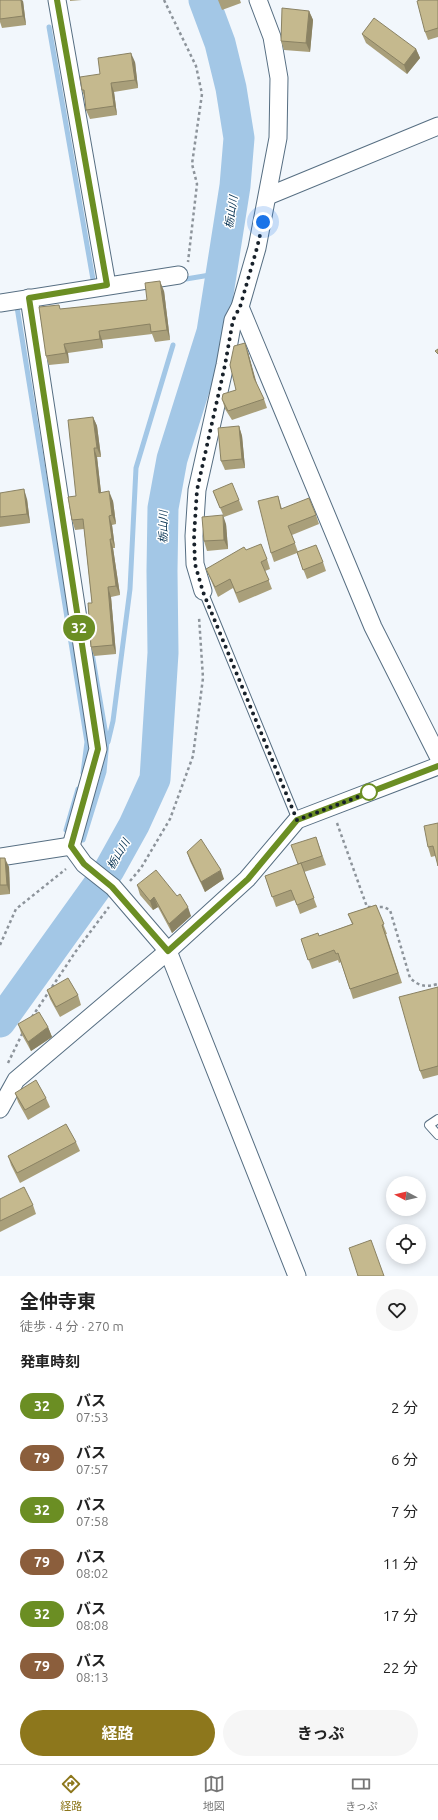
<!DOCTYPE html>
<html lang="ja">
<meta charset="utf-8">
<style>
:root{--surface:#fff;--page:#f6f6f6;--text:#222;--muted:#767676;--line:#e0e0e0;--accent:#8d771c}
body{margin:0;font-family:Ubuntu,"Noto Sans JP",sans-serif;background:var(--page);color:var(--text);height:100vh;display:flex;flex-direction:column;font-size:15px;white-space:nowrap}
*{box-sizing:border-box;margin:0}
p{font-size:13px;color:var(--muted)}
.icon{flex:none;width:22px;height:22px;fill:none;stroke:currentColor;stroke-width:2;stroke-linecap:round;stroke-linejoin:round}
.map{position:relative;height:1276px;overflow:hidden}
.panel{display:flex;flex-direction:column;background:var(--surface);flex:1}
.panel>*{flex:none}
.badge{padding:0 8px;border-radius:13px;font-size:14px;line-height:26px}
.needle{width:26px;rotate:277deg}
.tools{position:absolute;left:386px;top:1176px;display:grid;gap:8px}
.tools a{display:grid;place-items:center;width:40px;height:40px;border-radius:50%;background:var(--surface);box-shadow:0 2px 10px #0003;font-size:20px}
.you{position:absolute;width:20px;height:20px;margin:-10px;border:3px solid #fff;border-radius:50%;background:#1a73e8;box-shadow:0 0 0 6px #1a73e833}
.map>.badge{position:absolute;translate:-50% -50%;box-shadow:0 0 0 2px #fff}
h2{padding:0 20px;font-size:15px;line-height:36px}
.round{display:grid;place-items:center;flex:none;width:42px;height:42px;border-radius:21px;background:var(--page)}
.overview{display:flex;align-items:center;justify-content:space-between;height:68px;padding:0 20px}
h1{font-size:19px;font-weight:700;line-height:30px}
.primary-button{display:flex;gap:8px;margin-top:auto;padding:8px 20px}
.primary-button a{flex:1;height:46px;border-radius:24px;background:var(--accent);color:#fff;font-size:16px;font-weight:700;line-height:46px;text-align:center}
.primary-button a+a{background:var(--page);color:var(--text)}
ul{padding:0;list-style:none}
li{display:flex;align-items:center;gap:12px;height:52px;padding:0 20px}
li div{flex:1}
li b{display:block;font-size:15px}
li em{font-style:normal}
li .badge{min-width:44px;font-weight:700;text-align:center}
.menu{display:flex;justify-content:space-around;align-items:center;height:56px;border-top:1px solid var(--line);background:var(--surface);font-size:11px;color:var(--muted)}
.menu a{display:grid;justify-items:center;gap:2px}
.menu .active{color:var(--accent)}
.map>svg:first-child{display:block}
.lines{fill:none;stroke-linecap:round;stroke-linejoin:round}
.stream{stroke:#a3c7e6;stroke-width:5}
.river{stroke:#a3c7e6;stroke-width:31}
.service-casing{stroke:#566e82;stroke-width:10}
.minor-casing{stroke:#566e82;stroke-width:19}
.path{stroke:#8d949b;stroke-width:2.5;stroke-dasharray:3 3;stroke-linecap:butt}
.service{stroke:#fff;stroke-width:8}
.minor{stroke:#fff;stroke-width:17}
.wall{fill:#a99f7a}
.shaded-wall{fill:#8a8263}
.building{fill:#c5b98e;stroke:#8a8263}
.line-casing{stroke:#fff;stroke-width:9}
.line{stroke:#6b8e23;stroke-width:6}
.walk{stroke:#18212a;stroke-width:4;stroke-dasharray:0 7.2}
.stop-dot{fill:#fff;stroke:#6b8e23;stroke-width:2}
.labels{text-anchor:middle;stroke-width:3;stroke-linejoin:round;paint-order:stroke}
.water-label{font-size:11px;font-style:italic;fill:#0b3655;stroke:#fff}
</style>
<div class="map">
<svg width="438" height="1276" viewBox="0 0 438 1276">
<rect width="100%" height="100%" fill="#f2f7fc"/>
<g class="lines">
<g class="stream">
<path d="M49,27L94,285"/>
<path d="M180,280L222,273"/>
<path d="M17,307L87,742L83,773"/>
<path d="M108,742L113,721L130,589L136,468L173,345"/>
<path d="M66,830L78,789"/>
<path d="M83,840L104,772L107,741L87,624"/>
</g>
<path class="river" d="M0,1022L109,870L134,825L155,779L163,653L162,571L163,508L172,459L212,332L235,186L239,138L231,88L220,43L204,0"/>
<defs>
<g id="service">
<path d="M203,591L297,820"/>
<path d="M438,1119L429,1125L438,1135"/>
</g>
<g id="minor">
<path d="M57,0L107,285"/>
<path d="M268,196L438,126"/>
<path d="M29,298L98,749L71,846"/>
<path d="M0,303L179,275"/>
<path d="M240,307L373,627L438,756"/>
<path d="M203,591L195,564L194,536L197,490L225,365L233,320L240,307L257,248L278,138L279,78L272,37L258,0"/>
<path d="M71,846L84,864L113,887L168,951L297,1276"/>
<path d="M0,857L71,846"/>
<path d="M0,1109L16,1080L168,951L247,879L297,820L438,766"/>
</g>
</defs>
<use href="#service" class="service-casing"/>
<use href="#minor" class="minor-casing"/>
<g class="path">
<path d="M164,0L196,66L202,94L192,164L197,184L188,262"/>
<path d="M337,823L367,907H384L390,910L410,978C420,987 426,987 438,984"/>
<path d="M130,881L141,868L170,819L193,756L203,678L199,617"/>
<path d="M0,945L16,909L66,869"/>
<path d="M32,1017L76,951L109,907"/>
<path d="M8,1063L23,1032"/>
</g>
<use href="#service" class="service"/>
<use href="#minor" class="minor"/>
</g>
<g class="wall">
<path d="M0,0L23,1L26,25L2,28L0,22Z"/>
<path d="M70,0H82L70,1Z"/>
<path d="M218,0H240L241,3L222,10Z"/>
<path d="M438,0V37L428,40L425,32Z"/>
<path d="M309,11L313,20L310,52L284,50L281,41Z"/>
<path d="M362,34L416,49L420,58L407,74L366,43Z"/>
<path d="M135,62L138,88L114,92L117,115L90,119L86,110L85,99L82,90L100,74Z"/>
<path d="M164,291L170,340L155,342L152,334L102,340L103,348L68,353L69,363L49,365L46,356L61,309L147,300Z"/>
<path d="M248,352L256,383L264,399L267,408L232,420L225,409L222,399L236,390Z"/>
<path d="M93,417L97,426L101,457H97L101,492L113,501L116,524L112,525L115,548H113L120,595L111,597L116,654L94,656L91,647L92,603L84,529L75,530L72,520L76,496Z"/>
<path d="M239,426L242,436L245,468L225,470L221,461Z"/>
<path d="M213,491L239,500L243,510L224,517Z"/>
<path d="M0,493L27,499L30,523L0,527Z"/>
<path d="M278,496L282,509L316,515L319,524L292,535L298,552L323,562L326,571L307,579L297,553L274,562L271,553Z"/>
<path d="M226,524L228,549L207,551L204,541Z"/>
<path d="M246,550L267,559L270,569L265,571L272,589L239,603L233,588L218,597L210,578L206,569Z"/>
<path d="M438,823L435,856L431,857L428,847Z"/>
<path d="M316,837L326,865L304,872L317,907L300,914L295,900L276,907L265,876L298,864Z"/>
<path d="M187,852L224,879L205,892L190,861Z"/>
<path d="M0,858L9,867L10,894L0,895Z"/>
<path d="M137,885L177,896L191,916L172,933L158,907L153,910L140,895Z"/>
<path d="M376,905L387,934H386L402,983L353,999L341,962L339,963L338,960L312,969L301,939L319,936L352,924L348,914Z"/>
<path d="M438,987V1075L423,1079L420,1071Z"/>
<path d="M47,990L78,995L81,1005L60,1017L50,999Z"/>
<path d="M18,1024L48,1027L52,1037L31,1051L21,1033Z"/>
<path d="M15,1093L46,1098L50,1107L28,1120L18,1102Z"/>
<path d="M76,1142L80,1151L20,1183L11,1165L8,1156Z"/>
<path d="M0,1199L33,1205L36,1214L0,1232Z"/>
</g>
<g class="shaded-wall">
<path d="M21,0H22L23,1L26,25L23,16Z"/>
<path d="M309,11L313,20L310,52L306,43Z"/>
<path d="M416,49L420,58L407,74L404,65Z"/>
<path d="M131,53L135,62L138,88L135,80Z"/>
<path d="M111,83L114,92L117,115L114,106Z"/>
<path d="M160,281L164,291L170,340L167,330Z"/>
<path d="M99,331L102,340L103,348L100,339Z"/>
<path d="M245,343L248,352L258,388L254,378Z"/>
<path d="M64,344L68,353L69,363L66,353Z"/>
<path d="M93,417L97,426L101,457L97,448Z"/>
<path d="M239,426L242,436L245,468L242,459Z"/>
<path d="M94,448L97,457L102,502L99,493Z"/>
<path d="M24,489L27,499L30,523L27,514Z"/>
<path d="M109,491L113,501L116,524L112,515Z"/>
<path d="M223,515L226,524L228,549L224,540Z"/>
<path d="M109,516L112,525L115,548L112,539Z"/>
<path d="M110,539L113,548L120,595L116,586Z"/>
<path d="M108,587L111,597L116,654L113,645Z"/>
<path d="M5,858L9,867L10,894L7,885Z"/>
<path d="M221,870L224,879L205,892L201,882Z"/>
<path d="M154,897L158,907L153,910L150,901Z"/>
<path d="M188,907L191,916L172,933L169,924Z"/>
<path d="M48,1027L52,1037L31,1051L28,1042Z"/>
</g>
<g class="building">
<path d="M0,0H21L23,16L0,19Z"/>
<path d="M420,0H438V28L425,32L417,1Z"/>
<path d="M282,8L309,11L306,43L281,41Z"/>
<path d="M374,18L416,49L404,65L362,34Z"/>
<path d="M131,53L135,80L111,83L114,106L86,110L84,90H82L80,77L100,74L98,58Z"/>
<path d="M160,281L167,330L151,332L150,324L99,331L100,339L64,344L66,353L46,356L39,307L59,305L60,309L147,300L145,283Z"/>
<path d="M245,343L254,378L264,399L228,411L222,399L223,394L236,390L230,365L234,346Z"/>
<path d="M438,349V354L435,351Z"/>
<path d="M93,417L97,448H94L99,493L109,491L112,515L109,516L112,539H110L116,586L108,587L113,645L91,647L88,603H92L83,519L72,520L68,497L76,496L68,420Z"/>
<path d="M239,426L242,459L221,461L218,428Z"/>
<path d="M232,483L239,500L220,508L213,491Z"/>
<path d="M24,489L27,514L0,517V493Z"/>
<path d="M278,496L281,509L309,498L316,515L288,526L295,543L271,553L258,501Z"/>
<path d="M223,515L224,540L204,541L202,517Z"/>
<path d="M261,544L267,559L261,562L269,580L236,593L230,579L215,587L206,569L244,547L246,550Z"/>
<path d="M316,545L323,562L303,570L297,552Z"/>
<path d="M438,823V866L433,846L428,847L424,826Z"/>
<path d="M316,837L322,856L301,863L314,898L297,905L291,890L272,897L265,876L301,863L298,864L291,845Z"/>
<path d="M201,839L221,870L201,882L187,852Z"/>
<path d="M0,858H5L7,885H0Z"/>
<path d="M156,870L177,896L180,894L188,907L169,924L154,897L150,901L137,885Z"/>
<path d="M376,905L384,924L382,925L398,973L350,989L338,953L336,954L334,950L308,960L301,939L318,933L319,936L353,924L348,914Z"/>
<path d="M68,978L78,995L56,1007L47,990Z"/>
<path d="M438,987V1066L420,1071L399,997Z"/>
<path d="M39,1012L48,1027L28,1042L18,1024Z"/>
<path d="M36,1080L46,1098L25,1110L15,1093Z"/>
<path d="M66,1124L76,1142L17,1173L8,1156Z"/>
<path d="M24,1187L33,1205L0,1221V1199Z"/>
<path d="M371,1240L384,1276H358L349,1248Z"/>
</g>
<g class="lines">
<defs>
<path id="line" d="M57,0L107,285L29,298L98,749L71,846L84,864L112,887L168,951L248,879L297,820L438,766"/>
</defs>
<use href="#line" class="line-casing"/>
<use href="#line" class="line"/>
<path class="walk" d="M263,222L257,248L240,307L233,320L225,365L197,490L194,536L195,564L203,592L297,820L371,792H369"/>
</g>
<circle class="stop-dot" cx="369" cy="792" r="8"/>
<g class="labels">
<g class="water-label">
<text transform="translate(231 212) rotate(-81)" y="4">栃山川</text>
<text transform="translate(163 527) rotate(-89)" y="4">栃山川</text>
<text transform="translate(118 854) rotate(-59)" y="4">栃山川</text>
</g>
</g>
</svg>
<div class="tools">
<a><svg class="needle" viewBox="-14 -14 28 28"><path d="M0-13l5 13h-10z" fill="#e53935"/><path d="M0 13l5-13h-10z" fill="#767676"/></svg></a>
<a><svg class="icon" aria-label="locate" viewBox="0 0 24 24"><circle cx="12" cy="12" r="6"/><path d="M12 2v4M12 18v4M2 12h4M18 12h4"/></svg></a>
</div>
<div class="you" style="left:263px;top:222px"></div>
<b class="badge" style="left:79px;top:628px;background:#6b8e23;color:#fff">32</b>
</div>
<section class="panel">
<div class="overview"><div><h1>全仲寺東</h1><p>徒歩 · 4 分 · 270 m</p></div><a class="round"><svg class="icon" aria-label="heart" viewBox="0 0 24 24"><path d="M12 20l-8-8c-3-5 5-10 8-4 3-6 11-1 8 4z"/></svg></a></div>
<h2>発車時刻</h2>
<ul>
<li><span class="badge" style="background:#6b8e23;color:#fff">32</span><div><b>バス</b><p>07:53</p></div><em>2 分</em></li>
<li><span class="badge" style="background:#8b5e3c;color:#fff">79</span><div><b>バス</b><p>07:57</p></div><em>6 分</em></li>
<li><span class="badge" style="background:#6b8e23;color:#fff">32</span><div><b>バス</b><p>07:58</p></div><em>7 分</em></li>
<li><span class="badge" style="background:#8b5e3c;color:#fff">79</span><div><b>バス</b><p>08:02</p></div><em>11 分</em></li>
<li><span class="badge" style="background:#6b8e23;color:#fff">32</span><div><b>バス</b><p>08:08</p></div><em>17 分</em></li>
<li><span class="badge" style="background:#8b5e3c;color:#fff">79</span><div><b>バス</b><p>08:13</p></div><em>22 分</em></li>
</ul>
<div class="primary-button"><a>経路</a><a>きっぷ</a></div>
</section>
<nav class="menu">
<a class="active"><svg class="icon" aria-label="directions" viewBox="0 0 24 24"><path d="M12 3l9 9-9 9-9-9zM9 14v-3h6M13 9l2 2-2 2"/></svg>経路</a>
<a><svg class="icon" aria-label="map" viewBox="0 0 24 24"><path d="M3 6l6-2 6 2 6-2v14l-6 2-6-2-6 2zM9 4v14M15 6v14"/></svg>地図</a>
<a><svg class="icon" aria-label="tickets" viewBox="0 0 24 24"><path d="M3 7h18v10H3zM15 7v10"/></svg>きっぷ</a>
</nav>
